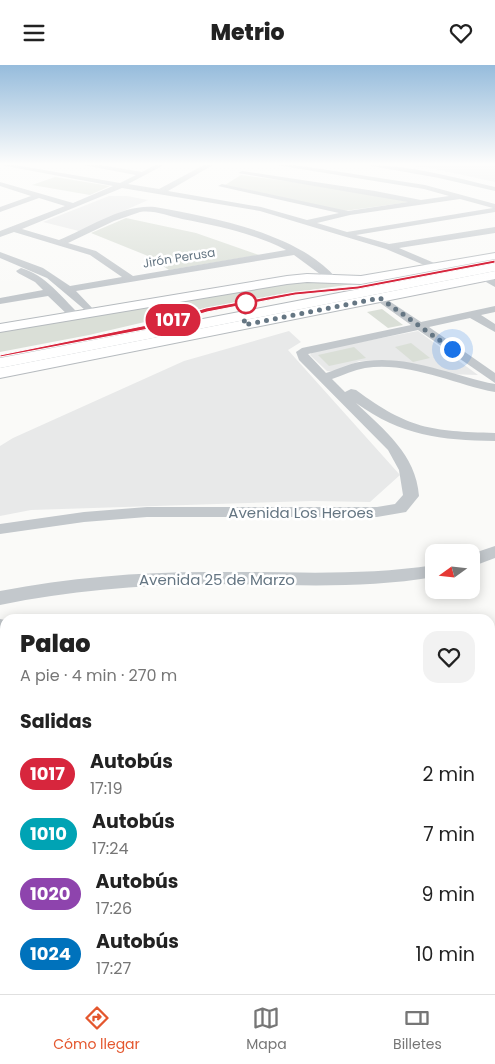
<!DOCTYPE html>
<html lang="es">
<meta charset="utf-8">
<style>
:root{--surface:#fff;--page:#f2f2f2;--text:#222;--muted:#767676;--line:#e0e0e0;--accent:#e4572e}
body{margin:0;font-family:Poppins,sans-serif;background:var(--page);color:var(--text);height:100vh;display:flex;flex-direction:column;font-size:19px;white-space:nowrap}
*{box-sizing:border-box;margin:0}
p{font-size:16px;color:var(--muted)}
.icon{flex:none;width:28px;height:28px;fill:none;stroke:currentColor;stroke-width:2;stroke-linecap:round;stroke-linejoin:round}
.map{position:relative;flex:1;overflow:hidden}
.sheet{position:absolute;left:0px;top:549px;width:495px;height:381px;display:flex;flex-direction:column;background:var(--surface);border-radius:15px 15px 0 0;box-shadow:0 2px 12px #0003}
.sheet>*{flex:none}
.badge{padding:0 10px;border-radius:16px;font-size:18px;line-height:32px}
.needle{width:32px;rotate:255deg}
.controls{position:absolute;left:425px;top:479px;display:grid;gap:10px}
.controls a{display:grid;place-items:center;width:55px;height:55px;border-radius:10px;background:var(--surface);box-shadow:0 2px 12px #0003;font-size:25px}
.you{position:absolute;width:25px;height:25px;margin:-12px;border:4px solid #fff;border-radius:50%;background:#1a73e8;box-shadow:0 0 0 8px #1a73e833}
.map>.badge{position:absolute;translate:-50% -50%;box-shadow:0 0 0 2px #fff}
h2{padding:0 20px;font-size:19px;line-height:45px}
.round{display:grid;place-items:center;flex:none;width:52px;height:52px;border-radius:15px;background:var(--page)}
.headline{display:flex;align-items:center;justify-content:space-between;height:85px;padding:0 20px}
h1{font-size:24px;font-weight:800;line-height:38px}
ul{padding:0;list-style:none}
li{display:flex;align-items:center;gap:15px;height:60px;padding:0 20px}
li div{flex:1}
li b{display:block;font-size:19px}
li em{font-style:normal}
li .badge{min-width:55px;font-weight:700;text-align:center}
header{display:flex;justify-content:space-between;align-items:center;height:65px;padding:0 20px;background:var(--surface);font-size:22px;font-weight:800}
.dock{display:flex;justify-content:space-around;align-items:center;height:70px;border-top:1px solid var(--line);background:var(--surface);font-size:14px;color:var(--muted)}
.dock a{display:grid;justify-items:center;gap:2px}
.dock .current{color:var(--accent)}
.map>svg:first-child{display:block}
.built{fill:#e8e9e9}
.green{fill:#dadfd7}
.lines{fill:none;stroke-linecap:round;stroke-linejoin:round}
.major-casing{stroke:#b5babe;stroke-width:2}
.highway-casing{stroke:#b4b9bd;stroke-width:2}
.minor{fill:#c3c8cc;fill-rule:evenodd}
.major{fill:#fff;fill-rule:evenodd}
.highway{fill:#fff;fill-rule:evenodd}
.line{fill:#d7263d;stroke:#fff}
.walk{stroke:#657683;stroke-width:5;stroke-dasharray:0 9}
.stop-dot{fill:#fff;stroke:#d7263d;stroke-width:2.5}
.labels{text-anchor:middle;stroke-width:5;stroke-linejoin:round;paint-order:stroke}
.far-street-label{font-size:12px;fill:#657683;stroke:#fff}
.street-label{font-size:15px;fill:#657683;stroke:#fff}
</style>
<header><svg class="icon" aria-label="menu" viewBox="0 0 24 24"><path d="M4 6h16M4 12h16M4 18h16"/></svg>Metrio<svg class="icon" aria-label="heart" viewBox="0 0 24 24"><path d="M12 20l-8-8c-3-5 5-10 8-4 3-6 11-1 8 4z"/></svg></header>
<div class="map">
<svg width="495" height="929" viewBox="0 0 495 929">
<rect width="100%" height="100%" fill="#fafaf8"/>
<g class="built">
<path d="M407,100H495V117L430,103Z"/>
<path d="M109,131H127L148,135L79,166L43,157Z"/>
<path d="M289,266L301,277L288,285L400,410L370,437L312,436L31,445L0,451V381L13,373L184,296Z"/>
<path d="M418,266L478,310L447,309L387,295L359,296L335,307L327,306L310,290L313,286Z"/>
</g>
<g class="green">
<path d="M241,110L329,122L410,137L344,146L225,120Z"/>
<path d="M55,112L110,121L90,130L32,120Z"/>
<path d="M126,153L196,168L259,190L169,205L148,191L91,168Z"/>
<path d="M281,216L368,217L281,229L205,243L89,270L0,287V265Z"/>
<path d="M382,244L403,260L388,263L367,247Z"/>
<path d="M411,278L430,293L413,297L395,282Z"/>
<path d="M354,282L366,293L329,301L318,290Z"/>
</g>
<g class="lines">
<defs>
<g id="major">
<path d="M495,188V194L361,219L307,217L287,219L0,267V259L287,211L307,209L361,211Z"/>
<path d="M495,206V214L0,313V303Z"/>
</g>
<path id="highway" d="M495,198V206L0,303V293Z"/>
</defs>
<use href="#major" class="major-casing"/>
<use href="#highway" class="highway-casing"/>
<g class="minor">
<path d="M0,100H15L120,118L136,110L83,100H101L142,107L155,100H164L128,119L159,124L204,100H213L168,126L261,142L307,155L339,148L218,121L222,119L348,146L408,137L238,108L242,106L375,126L421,135L449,131L424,124L276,100H295L425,120L495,139V147L356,170L389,179L495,162V168L399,183L439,200V204L436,205L386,184L260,146L122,123L22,164L59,175C89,163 122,139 155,142C211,152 298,168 336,213L328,215L294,190L76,226L96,247L91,250L47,213L0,193V187L43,203L70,221L122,212L90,190L14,167L0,172V166L65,141L39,133L0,147V142L31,131L0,121V117L73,138L113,121ZM460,134L493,143L347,167L317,158L350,150ZM140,147C155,145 168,151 182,154C218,161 253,168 286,185L133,211L96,186L68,178L114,156Z"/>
<path d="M366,100C409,100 453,112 495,122V126L439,113Z"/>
<path d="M21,203C45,210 61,231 78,248V252H70L48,231L0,239V233L43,225L35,217L18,208L16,206Z"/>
<path d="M473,203L495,215V222L470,208L468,206Z"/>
<path d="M380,230L421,257L495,241V247L481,250L495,259V267L470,253L429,262L495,308V318L418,265L308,289L326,308C339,304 352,297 366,296C410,290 453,311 495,319V327C453,319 408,296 365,303C354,305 343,310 332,314L345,327L351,324L356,325C409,364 430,366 495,368V376C440,375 402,371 356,338C384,365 416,389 419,431L406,447L377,452H147L84,457L0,469V459L84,447L147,442H377L395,439L403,430L399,405L388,385L299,295L296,287L302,283L411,260L376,235L375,233Z"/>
<path d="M495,481V493L471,502V489Z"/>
<path d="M434,500V512C358,525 283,519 207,519C137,520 68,526 0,540V526C68,513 137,507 207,507C283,506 358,512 434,500Z"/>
<path d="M0,554L5,555V577L0,576Z"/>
<rect x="490" y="599" width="5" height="16"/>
<path d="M490,718L495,719V741L490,740Z"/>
<path d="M0,781L5,782V806L0,805Z"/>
<path d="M490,877L495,879V907L490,905Z"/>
<path d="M42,925H70L68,929H40Z"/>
</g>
<use href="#major" class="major"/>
<use href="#highway" class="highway"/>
</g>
<linearGradient id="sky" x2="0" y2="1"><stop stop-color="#96bcdc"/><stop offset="0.43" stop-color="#fdfdfc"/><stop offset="1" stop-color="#fdfdfc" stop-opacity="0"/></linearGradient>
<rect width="495" height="230" fill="url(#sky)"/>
<path class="line" d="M495,195V198L358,224L295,230L207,247L154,263L0,292V290L152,259L206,243L295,227L358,221Z"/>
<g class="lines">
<path class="walk" d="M246,238L244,260L380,233L452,284"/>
</g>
<circle class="stop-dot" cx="246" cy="238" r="10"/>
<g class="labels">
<g class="far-street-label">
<text transform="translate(179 193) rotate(-9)" y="4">Jirón Perusa</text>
</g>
<g class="street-label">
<text x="301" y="453">Avenida Los Heroes</text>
<text x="217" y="520">Avenida 25 de Marzo</text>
</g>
</g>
</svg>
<div class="controls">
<a><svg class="needle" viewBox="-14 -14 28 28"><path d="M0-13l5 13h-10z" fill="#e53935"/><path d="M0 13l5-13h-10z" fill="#767676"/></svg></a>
</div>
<div class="you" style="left:452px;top:284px"></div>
<b class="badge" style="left:173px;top:255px;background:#d7263d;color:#fff">1017</b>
<section class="sheet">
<div class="headline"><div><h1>Palao</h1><p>A pie · 4 min · 270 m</p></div><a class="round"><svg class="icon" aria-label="heart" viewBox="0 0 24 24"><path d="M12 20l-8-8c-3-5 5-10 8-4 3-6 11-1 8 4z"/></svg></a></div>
<h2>Salidas</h2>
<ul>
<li><span class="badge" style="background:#d7263d;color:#fff">1017</span><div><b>Autobús</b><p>17:19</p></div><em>2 min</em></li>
<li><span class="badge" style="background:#00a3b4;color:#fff">1010</span><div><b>Autobús</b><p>17:24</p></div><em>7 min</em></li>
<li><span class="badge" style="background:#8e44ad;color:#fff">1020</span><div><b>Autobús</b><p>17:26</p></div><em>9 min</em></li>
<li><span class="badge" style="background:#0072bc;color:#fff">1024</span><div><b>Autobús</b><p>17:27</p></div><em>10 min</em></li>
</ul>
</section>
</div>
<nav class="dock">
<a class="current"><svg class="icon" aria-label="directions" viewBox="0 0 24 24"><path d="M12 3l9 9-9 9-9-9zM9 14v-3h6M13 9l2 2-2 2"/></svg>Cómo llegar</a>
<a><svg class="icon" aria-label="map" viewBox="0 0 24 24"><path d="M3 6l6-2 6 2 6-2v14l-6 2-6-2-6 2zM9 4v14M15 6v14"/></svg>Mapa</a>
<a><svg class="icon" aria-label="tickets" viewBox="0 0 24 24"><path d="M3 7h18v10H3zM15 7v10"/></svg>Billetes</a>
</nav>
